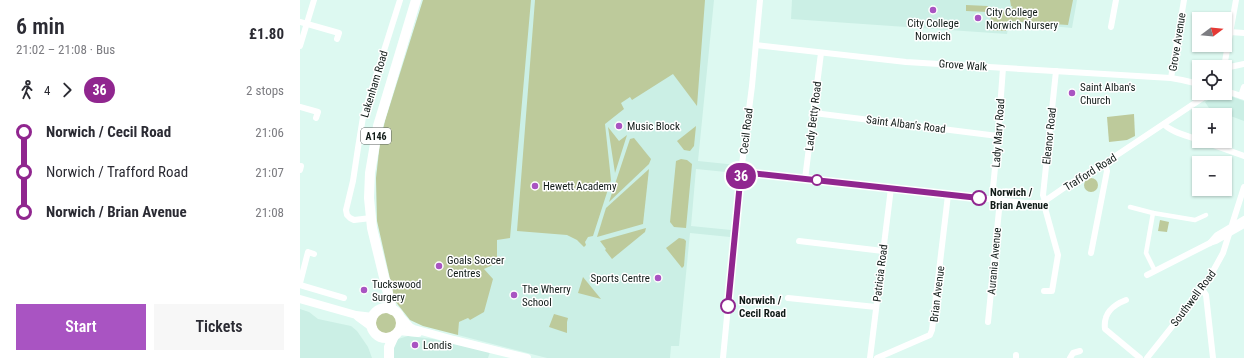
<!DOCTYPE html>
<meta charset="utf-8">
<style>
:root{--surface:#fff;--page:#f7f7f7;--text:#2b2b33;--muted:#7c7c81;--accent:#a954c2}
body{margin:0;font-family:"Roboto Condensed",sans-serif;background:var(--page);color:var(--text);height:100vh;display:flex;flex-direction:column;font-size:15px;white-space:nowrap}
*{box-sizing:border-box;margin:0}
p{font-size:13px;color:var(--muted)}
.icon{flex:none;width:22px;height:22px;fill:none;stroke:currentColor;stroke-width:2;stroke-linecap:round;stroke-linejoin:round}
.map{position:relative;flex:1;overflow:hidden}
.drawer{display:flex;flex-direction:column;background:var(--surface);width:300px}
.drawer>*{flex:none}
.badge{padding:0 8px;border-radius:13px;font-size:14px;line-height:26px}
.needle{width:26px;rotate:74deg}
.tools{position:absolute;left:892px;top:12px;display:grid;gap:8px}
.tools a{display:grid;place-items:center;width:40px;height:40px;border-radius:0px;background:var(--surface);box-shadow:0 1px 3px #0004;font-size:20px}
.map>.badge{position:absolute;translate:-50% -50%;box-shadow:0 0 0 2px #fff}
.legs{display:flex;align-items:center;gap:6px;height:44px;padding:0 16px;font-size:13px}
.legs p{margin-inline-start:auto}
.summary{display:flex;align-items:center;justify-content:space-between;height:68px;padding:0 16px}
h1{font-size:22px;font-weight:600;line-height:30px}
.primary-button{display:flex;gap:8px;margin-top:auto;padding:8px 16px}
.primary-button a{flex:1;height:46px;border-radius:0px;background:var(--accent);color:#fff;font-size:16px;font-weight:600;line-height:46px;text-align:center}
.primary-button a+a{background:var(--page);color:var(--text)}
ul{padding:0 16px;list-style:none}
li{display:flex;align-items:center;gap:14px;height:40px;font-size:15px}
li i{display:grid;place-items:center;width:6px;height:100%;margin:0 5px;background:currentColor}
li i::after{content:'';width:10px;height:10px;margin:-5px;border:3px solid;border-radius:50%;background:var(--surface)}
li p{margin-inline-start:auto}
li:first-child i{background:linear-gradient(#0000 50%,currentColor 0)}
li:last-child i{background:linear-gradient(currentColor 50%,#0000 0)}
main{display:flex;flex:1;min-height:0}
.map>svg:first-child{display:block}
.built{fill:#cbefe5}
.green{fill:#bdca9b}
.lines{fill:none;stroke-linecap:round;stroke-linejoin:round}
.pedestrian{stroke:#fff;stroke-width:4.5}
.minor{stroke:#fff;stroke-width:6}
.tertiary{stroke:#fff;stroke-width:8}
.trunk{stroke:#fff;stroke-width:10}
.line-1-casing{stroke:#fff;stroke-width:9}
.line-1{stroke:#90268f;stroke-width:6}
.poi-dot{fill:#a954c2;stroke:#fff;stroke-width:1.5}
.stop-1-dot{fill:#fff;stroke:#90268f;stroke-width:2}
.labels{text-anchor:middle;stroke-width:3;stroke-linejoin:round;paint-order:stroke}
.shield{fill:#fff;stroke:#585f5d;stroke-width:1}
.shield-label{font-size:10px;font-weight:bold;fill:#111b18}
.poi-label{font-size:11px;fill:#111b18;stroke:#fff;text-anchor:start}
.street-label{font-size:11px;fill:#111b18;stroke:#fff}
.stop-label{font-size:11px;font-weight:bold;fill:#111b18;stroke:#fff;text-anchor:start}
</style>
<main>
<section class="drawer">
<div class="summary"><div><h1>6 min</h1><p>21:02 – 21:08 · Bus</p></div><b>£1.80</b></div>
<div class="legs"><svg class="icon" aria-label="walk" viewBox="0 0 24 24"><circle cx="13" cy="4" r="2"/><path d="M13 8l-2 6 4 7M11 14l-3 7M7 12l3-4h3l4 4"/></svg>4<svg class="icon" aria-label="forward" viewBox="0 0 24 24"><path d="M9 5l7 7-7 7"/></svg><b class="badge" style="background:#90268f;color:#fff">36</b><p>2 stops</p></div>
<ul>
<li><i style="color:#90268f"></i><b>Norwich / Cecil Road</b><p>21:06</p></li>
<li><i style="color:#90268f"></i><span>Norwich / Trafford Road</span><p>21:07</p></li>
<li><i style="color:#90268f"></i><b>Norwich / Brian Avenue</b><p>21:08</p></li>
</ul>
<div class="primary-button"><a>Start</a><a>Tickets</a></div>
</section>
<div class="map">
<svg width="944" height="358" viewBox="0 0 944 358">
<rect width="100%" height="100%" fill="#ddf9f1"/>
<g class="built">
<path d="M123,0H414L398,161L437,165V168L436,173L396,169L391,226L431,230L430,237L390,233L379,346H371L370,358H247L158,335L159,322L168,318L170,320L184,269L197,262V240L201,239L77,221L76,178L79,150L85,121Z"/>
<path d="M492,0H777L772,28L709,22L707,34L491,19Z"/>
<path d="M919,95L930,96L944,101V121L909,108L905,102L913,97Z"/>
<path d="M0,309L9,312L18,319L51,326L57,331L68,347L72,358H0Z"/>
<path d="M108,336L133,339L190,352L188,358H93V349L95,343L98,339Z"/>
</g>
<g class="green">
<path d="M123,0H231L210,238L197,240V263L184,269L193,279L184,312L170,320L168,318L159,322L158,335L123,326L110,320L95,301L77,221L76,178L80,143L85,121Z"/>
<path d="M235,0H405L397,106L373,74L332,100L330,97L321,103L324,109L305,124L311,180L293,236L288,237L285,242L286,245L284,247L277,240L267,235L217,231Z"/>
<path d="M710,0H773L768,25L707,21L706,31L689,30L692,9L704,10L706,13L713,7L711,6Z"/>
<path d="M666,5L688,6V12L666,11Z"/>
<path d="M834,114L835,136L827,140L809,142L807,117Z"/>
<path d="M396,126L394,146L390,151L384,150L377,141Z"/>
<path d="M308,127L319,141L327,135L315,173Z"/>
<path d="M334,138L351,159L349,164L309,202L330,139Z"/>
<path d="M381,159L387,160L392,164L386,228L374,227L370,222L376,161Z"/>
<path d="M349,169L343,224L297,237L306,208Z"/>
<circle cx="791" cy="185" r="7"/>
<path d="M860,220L869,222L867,232L858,231Z"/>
<path d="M346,228L345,232L312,259L305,250L306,249L300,241Z"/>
<path d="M379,238L384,239L386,241L384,266L382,268L366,248Z"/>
<path d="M283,277L301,299L278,293Z"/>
<circle cx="86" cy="323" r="11"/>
<path d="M254,314L268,318L267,322V333L249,327Z"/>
</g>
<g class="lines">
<g class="pedestrian">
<path d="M830,207L853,213L846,253L855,271"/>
<path d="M853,213L895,220L906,215"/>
</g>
<g class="minor">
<path d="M0,22L39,33L37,39"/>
<path d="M811,27L816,0"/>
<path d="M930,32L944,33"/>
<path d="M456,45L606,62L871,78L882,80L899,84"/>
<path d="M0,46L14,0"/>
<path d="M924,67L936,0"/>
<path d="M925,68L944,64"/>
<path d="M871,78L884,0"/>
<path d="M925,88L929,92L944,97"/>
<path d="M941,96L944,87"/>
<path d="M0,107L18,112L16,118"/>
<path d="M514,113L698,136"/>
<path d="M864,124C870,132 889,136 899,140"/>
<path d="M902,141L944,156"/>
<path d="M0,166H1L0,170"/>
<path d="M441,172L725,203H742L771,183L805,163L910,93"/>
<path d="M505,179L521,53"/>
<path d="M692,199L698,136L703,68"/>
<path d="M745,201L743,195L756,71"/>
<path d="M742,203L745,208L758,255L752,291H744"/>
<path d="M71,218L54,220L50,218L47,215L46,210L53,181L58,148L63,117L100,0"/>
<path d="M499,241L583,251"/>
<path d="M910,243L917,235L944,219"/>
<path d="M791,253L807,171L805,163"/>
<path d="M847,275L910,243L916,241L944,225"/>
<path d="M0,283L8,252L14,254"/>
<path d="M0,285L44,298"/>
<path d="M901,290L904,292L906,295L913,358"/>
<path d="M488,298L576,307"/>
<path d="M826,300C813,305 803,313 805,329L840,358"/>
<path d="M688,322L700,200"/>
<path d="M716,355V358"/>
<path d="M423,358L441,172L452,86L460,0"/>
<path d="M570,358L591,188"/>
<path d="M577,358L630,335L632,330L648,195"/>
<path d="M770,358L773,353L780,351"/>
<path d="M847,358L901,290L912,273L923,253L944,187"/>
</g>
<g class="tertiary">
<path d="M0,299L56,315L73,317"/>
<path d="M99,315L110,327L114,329L154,340L227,358"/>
<path d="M58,317L73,328"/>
<path d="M99,331L118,333"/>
</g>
<g class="trunk">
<circle cx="86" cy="323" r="15"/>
<path d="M92,310L72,228L69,198L70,173L78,126L116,0"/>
<path d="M89,358V347L94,336"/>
</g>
</g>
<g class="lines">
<defs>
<path id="line-1" d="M428,306L441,172L679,198"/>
</defs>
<use href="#line-1" class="line-1-casing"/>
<use href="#line-1" class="line-1"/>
</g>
<g class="poi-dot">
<circle cx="633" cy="10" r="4"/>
<circle cx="678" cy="18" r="4"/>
<circle cx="772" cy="93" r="4"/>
<circle cx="319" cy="126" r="4"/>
<circle cx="235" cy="186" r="4"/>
<circle cx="139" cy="266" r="4"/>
<circle cx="358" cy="278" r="4"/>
<circle cx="64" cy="290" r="4"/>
<circle cx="214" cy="295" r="4"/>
<circle cx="115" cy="345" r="4"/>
</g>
<g class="stop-1-dot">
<circle cx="517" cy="180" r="5"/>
<circle cx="679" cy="198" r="7"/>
<circle cx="428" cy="306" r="7"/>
</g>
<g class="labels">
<rect class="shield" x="61" y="128" width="30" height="16" rx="3"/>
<g class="shield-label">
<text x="76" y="140">A146</text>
</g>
<g class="poi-label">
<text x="686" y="16">City College<tspan x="686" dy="13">Norwich Nursery</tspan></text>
<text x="633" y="27" text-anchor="middle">City College<tspan x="633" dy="13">Norwich</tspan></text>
<text x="780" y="91">Saint Alban's<tspan x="780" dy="13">Church</tspan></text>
<text x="327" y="130">Music Block</text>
<text x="243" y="190">Hewett Academy</text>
<text x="147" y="264">Goals Soccer<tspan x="147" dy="13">Centres</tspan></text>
<text x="350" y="282" text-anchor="end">Sports Centre</text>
<text x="72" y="288">Tuckswood<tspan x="72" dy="13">Surgery</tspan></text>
<text x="222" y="293">The Wherry<tspan x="222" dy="13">School</tspan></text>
<text x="123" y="349">Londis</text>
</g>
<g class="street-label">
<text transform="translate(877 42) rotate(-81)" y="4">Grove Avenue</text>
<text transform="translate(663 65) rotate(4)" y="4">Grove Walk</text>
<text transform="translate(74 84) rotate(-73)" y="4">Lakenham Road</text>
<text transform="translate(513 116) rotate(-83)" y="4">Lady Betty Road</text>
<text transform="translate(606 124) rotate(7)" y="4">Saint Alban's Road</text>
<text transform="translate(446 131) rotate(-83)" y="4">Cecil Road</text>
<text transform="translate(698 133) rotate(-86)" y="4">Lady Mary Road</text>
<text transform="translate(749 136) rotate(-84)" y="4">Eleanor Road</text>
<text transform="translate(790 172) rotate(-32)" y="4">Trafford Road</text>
<text transform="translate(694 261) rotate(-85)" y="4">Aurania Avenue</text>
<text transform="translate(580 273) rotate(-83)" y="4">Patricia Road</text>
<text transform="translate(637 294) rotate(-83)" y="4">Brian Avenue</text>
<text transform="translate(893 298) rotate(-53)" y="4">Southwell Road</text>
</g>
<g class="stop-label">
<text x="690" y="196">Norwich /<tspan x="690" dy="13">Brian Avenue</tspan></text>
<text x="439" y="304">Norwich /<tspan x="439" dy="13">Cecil Road</tspan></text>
</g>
</g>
</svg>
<div class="tools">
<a><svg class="needle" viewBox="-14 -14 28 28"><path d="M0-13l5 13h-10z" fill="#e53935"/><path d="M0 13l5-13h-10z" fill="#7c7c81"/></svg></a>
<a><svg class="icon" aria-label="locate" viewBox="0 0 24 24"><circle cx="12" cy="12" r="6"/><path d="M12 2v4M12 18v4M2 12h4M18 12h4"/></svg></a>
<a>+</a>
<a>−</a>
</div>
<b class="badge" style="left:441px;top:176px;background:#90268f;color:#fff">36</b>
</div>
</main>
